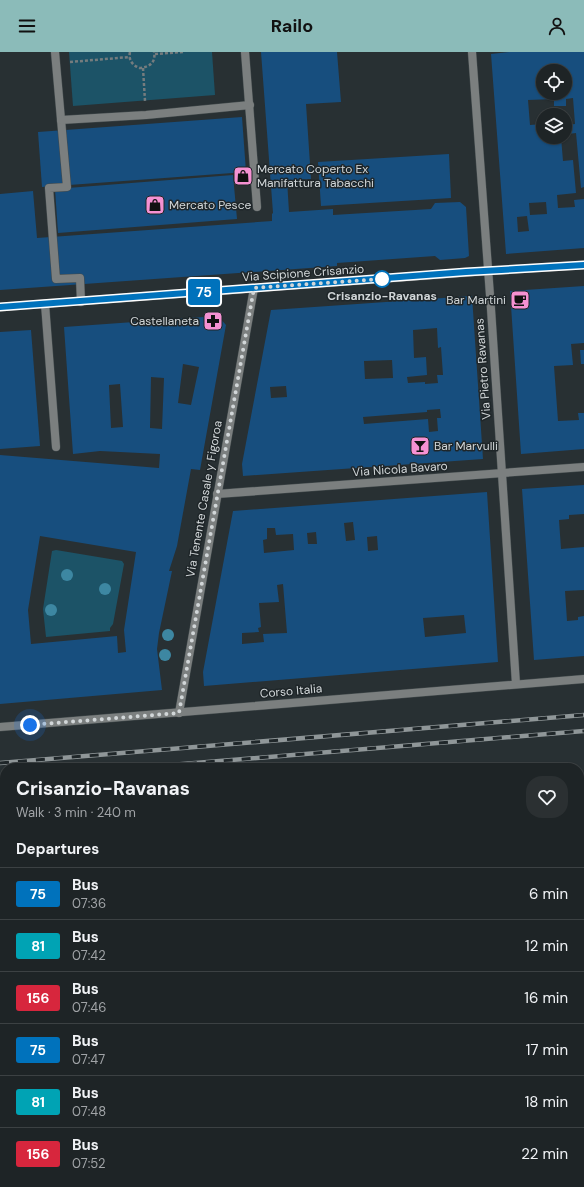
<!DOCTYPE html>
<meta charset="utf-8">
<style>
:root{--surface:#1e2426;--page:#2b3032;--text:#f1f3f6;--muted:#a1a4a7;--line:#3c4143;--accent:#8bbbb9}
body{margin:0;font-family:"DM Sans",sans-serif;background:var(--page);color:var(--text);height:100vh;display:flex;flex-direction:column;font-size:15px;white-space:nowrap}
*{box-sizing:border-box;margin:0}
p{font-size:13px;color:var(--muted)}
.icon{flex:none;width:22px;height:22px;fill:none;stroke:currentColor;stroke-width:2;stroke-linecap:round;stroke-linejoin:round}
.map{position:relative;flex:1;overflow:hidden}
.panel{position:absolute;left:0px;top:711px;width:584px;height:424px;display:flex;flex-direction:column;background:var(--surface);border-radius:16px 16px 0 0;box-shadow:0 1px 3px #0004,0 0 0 1px var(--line)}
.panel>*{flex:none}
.badge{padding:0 8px;border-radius:3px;font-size:14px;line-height:26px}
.controls{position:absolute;left:536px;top:12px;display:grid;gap:8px}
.controls a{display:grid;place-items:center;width:36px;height:36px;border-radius:50%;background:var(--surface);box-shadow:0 1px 3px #0004,0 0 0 1px var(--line);font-size:20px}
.you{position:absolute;width:20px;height:20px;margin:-10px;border:3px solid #fff;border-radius:50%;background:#1a73e8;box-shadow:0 0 0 6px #1a73e833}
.map>.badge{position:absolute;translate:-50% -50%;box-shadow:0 0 0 2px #fff}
h2{padding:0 16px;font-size:15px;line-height:36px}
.round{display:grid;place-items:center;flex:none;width:42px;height:42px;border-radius:16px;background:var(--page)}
.summary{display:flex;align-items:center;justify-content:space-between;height:68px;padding:0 16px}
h1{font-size:19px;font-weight:700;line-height:30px}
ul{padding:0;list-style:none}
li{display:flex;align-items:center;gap:12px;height:52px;padding:0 16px;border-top:1px solid var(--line)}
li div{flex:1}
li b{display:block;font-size:15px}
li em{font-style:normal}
li .badge{min-width:44px;font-weight:700;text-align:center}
header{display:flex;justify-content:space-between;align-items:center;height:52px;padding:0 16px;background:var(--accent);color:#111;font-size:18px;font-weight:700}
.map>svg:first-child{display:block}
.green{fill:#1c5367}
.building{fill:#174e7e;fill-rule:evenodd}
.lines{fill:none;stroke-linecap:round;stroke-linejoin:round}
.lane-casing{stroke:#434b4d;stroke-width:9}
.street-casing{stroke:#434b4d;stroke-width:9}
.path{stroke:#757c7e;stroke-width:2.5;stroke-dasharray:3 2;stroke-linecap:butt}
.lane{stroke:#7b7f7f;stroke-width:8}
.street{stroke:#7b7f7f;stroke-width:8}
.rail-casing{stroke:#8f9698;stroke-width:4.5}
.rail{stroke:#1f2629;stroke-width:3;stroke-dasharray:9;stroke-linecap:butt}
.tree{fill:#3d87a2}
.line-casing{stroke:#fff;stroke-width:9}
.line{stroke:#0072bc;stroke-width:6}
.walk{stroke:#d1d6d8;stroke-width:4;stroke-dasharray:0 7.2}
.stop-dot{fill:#fff;stroke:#0072bc;stroke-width:2}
.labels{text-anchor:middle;stroke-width:3;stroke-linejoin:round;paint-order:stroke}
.poi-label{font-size:12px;fill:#d1d6d8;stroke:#1f2629;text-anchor:start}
.street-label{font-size:12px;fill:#d1d6d8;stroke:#1f2629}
.stop-label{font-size:12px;font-weight:bold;fill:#d1d6d8;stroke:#1f2629}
</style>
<header><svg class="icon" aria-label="menu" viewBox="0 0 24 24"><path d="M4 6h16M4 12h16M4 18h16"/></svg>Railo<svg class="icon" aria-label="person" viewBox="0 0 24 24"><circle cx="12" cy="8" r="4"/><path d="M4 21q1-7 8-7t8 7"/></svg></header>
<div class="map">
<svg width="584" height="1135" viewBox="0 0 584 1135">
<rect width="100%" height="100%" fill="#283033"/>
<g class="green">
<path d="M69,0H212L215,43L73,54Z"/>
<path d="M56,498L122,509L124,512L113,572L110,576V579L46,585L43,557L52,499Z"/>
</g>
<g class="building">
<path d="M261,0H337L341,50L306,52L311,127L287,128L289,160L333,157V163L431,157L435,151L460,150L466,155L469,204L465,206L440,208L435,204L337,211V214L0,238V142L33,139L37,186L272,169V162L273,161Z"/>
<path d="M509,0H584V135L581,136L576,81L568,82L567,73L575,72L573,46L566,47V54H554V47L528,48L530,73L543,72V85H561L563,109L573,108L576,141L557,143L558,156L575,155L574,148L584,147V196L506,202L491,2ZM543,19H565V41H543ZM546,150L547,162L530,163L529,151ZM527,164L529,179L518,180L517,165Z"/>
<path d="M242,65L246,120L42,135L38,80Z"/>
<path d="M449,102L451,146L321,154L318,110Z"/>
<path d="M233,123L237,167L58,181L55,137Z"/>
<path d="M584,234V291L571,292L573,313L554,314L558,369L579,368L578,361H584V397L521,402L510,239Z"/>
<path d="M472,244L483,407L243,424L242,412L271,258ZM437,276L438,296L441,295L443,323H437L438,331L425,332V330L408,331L407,325L427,323L426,305L414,306L413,278ZM392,308L393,326L365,327L364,309ZM286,334L287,345L271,346L270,335ZM440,357L441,366H437L438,379L429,380L428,367L364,372L363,365L427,360V358Z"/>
<path d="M218,264L226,273L200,418L191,417L177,494L169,519H172L159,581L157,597L162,638L0,652V403L159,416L160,402L100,399L73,402L64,275ZM183,312L199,315L191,353L178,351ZM151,325L164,326L162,377L150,376ZM120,332L123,375L111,376L109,333ZM40,484L136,500L124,578L126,600L118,601L117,584L31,592L28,558Z"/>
<path d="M31,278L40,394L0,397V280Z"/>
<path d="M580,298H584V312H581Z"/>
<path d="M584,433V462L569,463V467L559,468L561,497L584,495V538L565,539L567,569L578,568V565L584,564V604L534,608L522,437Z"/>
<path d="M487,440L498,610L204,634L203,620L233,459ZM353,470L355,488L346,489L344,471ZM267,476H275L276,483L293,482L294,498L264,501L263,488L267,487ZM316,480L317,492H308L307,481ZM377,484L378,498L368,499L367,485ZM283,532L287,581L263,582L264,590L242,592V581L259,580L258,576L261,575L259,551L279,550L277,533ZM464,563L466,581L425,585L423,566Z"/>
<rect x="579" y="795" width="5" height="70"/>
</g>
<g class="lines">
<defs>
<g id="lane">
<path d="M55,0L67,135L49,136L56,227L80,226L81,250"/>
<path d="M245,0L257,155"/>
<path d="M61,68L146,63L250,53"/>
<path d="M579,783L584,782"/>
</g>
<g id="street">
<path d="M472,0L491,257L516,632"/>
<path d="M45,252L56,395"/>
<path d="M0,255L488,219L584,213"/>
<path d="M217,442L584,415"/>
<path d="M179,661L254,236"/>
<path d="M0,675L584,627"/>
</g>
</defs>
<use href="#lane" class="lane-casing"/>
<use href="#street" class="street-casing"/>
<g class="path">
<path d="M130,0C128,8 133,14 140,16C150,15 156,10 154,0"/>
<path d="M155,2L183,0"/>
<path d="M70,10L130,5"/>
<path d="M143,16L145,49"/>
</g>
<use href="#lane" class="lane"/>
<use href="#street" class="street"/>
<defs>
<g id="rail">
<path d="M0,711L584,663"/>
<path d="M134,716L584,679"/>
<path d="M0,727H5"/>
<path d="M579,904L584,903"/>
<path d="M579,920H584"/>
<path d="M579,935L584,934"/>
<path d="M0,950H5"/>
<path d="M579,951L584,950"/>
<path d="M0,967H5"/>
<path d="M0,982L5,981"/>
<path d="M579,982L584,981"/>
<path d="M579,995L584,994"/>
<path d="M0,997H5"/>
<path d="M0,1046H5"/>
<path d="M0,1058H5"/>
</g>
</defs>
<use href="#rail" class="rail-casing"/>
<use href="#rail" class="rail"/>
</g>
<g class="tree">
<circle cx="67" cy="523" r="6"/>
<circle cx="105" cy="537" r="6"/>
<circle cx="51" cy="558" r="6"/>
<circle cx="168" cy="583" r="6"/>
<circle cx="165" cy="603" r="6"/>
</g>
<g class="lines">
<defs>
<path id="line" d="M0,255L466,220L584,213"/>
</defs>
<use href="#line" class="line-casing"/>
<use href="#line" class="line"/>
<path class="walk" d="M30,673L179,661L254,236L382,227"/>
</g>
<defs>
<symbol id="shop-square" viewBox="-11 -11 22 22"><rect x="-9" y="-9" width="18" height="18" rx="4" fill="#f591d2" stroke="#1f2629"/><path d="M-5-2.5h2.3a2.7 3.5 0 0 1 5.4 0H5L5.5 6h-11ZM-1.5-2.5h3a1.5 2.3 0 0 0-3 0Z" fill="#111"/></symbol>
<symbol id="cafe-square" viewBox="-11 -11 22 22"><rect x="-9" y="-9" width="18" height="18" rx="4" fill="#f591d2" stroke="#1f2629"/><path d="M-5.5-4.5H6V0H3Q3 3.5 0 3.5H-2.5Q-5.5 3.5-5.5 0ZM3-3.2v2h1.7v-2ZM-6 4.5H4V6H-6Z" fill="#111"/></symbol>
<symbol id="pharmacy-square" viewBox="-11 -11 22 22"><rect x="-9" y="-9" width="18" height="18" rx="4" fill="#f591d2" stroke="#1f2629"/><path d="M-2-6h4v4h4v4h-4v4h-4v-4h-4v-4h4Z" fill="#111"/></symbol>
<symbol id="bar-square" viewBox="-11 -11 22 22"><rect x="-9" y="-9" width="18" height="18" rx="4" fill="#f591d2" stroke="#1f2629"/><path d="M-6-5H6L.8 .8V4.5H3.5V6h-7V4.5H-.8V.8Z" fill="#111"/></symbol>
</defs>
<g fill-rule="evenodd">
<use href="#shop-square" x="232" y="113" width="22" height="22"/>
<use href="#shop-square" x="144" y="142" width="22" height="22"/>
<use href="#cafe-square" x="509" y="237" width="22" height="22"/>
<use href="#pharmacy-square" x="202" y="258" width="22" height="22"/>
<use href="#bar-square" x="409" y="383" width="22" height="22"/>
</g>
<circle class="stop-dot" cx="382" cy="227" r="8"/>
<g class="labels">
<g class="poi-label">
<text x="257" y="121">Mercato Coperto Ex<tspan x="257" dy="14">Manifattura Tabacchi</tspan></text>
<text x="169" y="157">Mercato Pesce</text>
<text x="506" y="252" text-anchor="end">Bar Martini</text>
<text x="199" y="273" text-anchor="end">Castellaneta</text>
<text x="434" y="398">Bar Marvulli</text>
</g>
<g class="street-label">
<text transform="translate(303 221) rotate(-4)" y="4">Via Scipione Crisanzio</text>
<text transform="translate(483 317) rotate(-94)" y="4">Via Pietro Ravanas</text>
<text transform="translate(400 417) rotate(-4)" y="4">Via Nicola Bavaro</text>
<text transform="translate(204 447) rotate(-80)" y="4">Via Tenente Casale y Figoroa</text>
<text transform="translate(291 639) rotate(-5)" y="4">Corso Italia</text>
</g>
<g class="stop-label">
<text x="382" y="248">Crisanzio-Ravanas</text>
</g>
</g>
</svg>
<div class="controls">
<a><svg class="icon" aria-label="locate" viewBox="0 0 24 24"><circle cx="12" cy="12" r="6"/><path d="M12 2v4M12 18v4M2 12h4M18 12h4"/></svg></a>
<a><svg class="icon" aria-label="layers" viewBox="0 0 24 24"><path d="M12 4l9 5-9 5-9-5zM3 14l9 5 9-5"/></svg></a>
</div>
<div class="you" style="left:30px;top:673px"></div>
<b class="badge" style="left:204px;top:240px;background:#0072bc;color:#fff">75</b>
<section class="panel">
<div class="summary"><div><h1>Crisanzio-Ravanas</h1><p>Walk · 3 min · 240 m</p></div><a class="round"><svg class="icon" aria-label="heart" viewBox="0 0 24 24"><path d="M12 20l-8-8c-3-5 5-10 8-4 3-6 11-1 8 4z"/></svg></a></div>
<h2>Departures</h2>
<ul>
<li><span class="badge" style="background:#0072bc;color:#fff">75</span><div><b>Bus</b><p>07:36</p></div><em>6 min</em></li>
<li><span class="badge" style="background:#00a3b4;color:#fff">81</span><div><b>Bus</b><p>07:42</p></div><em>12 min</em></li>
<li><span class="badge" style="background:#d7263d;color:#fff">156</span><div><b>Bus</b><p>07:46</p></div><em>16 min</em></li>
<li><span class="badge" style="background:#0072bc;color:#fff">75</span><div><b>Bus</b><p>07:47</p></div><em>17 min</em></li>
<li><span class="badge" style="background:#00a3b4;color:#fff">81</span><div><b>Bus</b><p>07:48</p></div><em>18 min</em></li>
<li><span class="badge" style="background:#d7263d;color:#fff">156</span><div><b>Bus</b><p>07:52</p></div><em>22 min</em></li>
</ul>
</section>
</div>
